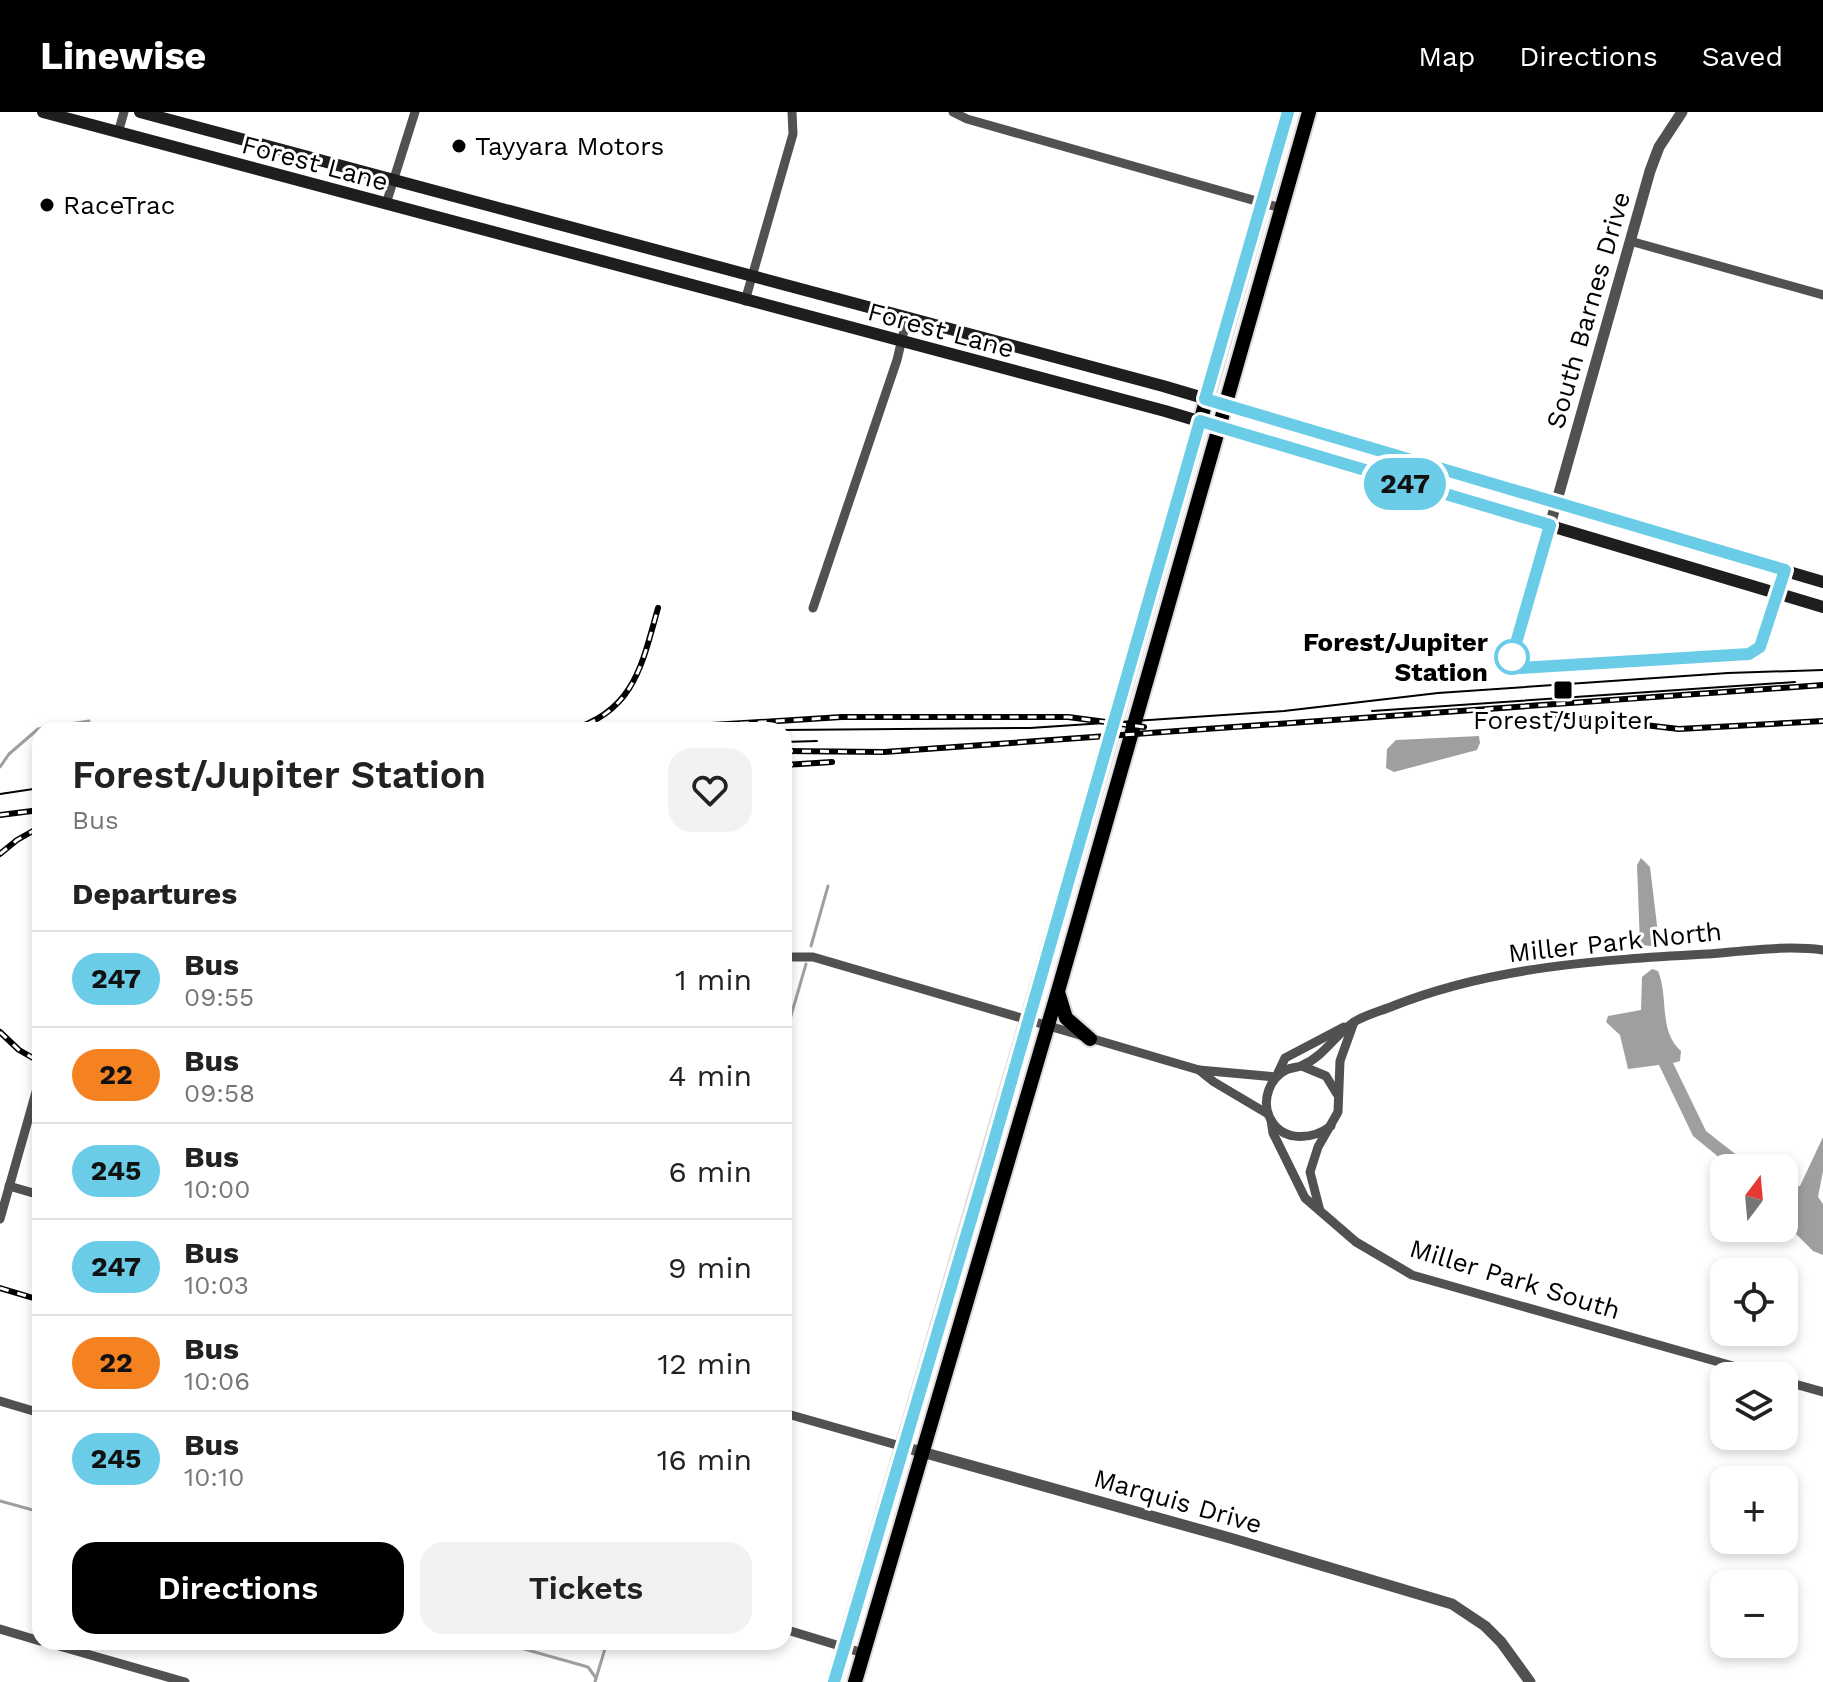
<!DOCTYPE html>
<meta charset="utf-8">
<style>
:root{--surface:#fff;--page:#f2f2f2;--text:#222;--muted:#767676;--line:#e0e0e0;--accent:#000}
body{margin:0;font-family:"Work Sans",sans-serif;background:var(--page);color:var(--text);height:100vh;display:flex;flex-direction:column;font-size:30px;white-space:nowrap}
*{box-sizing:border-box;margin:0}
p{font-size:26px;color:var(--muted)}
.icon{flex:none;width:44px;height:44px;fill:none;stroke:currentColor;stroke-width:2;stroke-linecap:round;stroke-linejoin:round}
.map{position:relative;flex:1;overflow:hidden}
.sheet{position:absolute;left:32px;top:610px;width:760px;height:928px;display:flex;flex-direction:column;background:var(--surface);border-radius:24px;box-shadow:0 4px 12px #0003}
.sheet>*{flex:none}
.badge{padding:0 16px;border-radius:26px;font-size:28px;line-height:52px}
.needle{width:52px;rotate:16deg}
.controls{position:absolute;left:1710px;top:1042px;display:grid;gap:16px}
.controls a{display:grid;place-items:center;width:88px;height:88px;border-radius:16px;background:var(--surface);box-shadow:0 4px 12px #0003;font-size:40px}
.map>.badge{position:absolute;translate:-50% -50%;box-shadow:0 0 0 4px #fff}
h2{padding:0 40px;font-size:30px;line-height:72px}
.round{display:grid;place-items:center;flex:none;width:84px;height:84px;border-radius:24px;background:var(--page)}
.head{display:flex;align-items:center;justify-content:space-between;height:136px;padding:0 40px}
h1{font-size:38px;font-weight:600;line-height:60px}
.cta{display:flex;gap:16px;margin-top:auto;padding:16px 40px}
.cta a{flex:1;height:92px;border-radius:24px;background:var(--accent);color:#fff;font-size:32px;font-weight:600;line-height:92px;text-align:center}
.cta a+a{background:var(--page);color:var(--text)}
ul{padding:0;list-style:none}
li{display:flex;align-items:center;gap:24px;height:96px;padding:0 40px;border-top:2px solid var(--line)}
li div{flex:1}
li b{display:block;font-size:30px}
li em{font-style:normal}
li .badge{min-width:88px;font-weight:700;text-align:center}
header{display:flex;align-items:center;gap:48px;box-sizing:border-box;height:112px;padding:0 40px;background:var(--accent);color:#fff}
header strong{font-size:38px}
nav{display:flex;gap:44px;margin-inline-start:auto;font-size:28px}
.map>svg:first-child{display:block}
.water{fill:#9f9f9f}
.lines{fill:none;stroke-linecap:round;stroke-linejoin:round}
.stream{stroke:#9f9f9f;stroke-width:3}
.primary-casing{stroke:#dbdbdb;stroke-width:18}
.minor{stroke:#515151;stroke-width:9}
.tertiary{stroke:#515151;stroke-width:11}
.secondary{stroke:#1e1e1e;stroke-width:12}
.primary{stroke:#000;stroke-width:14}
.tram{stroke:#000;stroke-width:2}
.rail-casing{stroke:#000;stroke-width:6}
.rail{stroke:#fff;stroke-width:3;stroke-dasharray:9;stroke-linecap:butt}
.line-casing{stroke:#fff;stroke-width:18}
.line{stroke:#6bcce7;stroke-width:12}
.poi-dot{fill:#000;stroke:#fff;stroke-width:3}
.stop-dot{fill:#fff;stroke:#6bcce7;stroke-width:4}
.labels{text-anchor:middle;stroke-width:6;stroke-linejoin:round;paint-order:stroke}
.poi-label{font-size:26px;fill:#000;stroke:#fff;text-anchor:start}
.street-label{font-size:26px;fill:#000;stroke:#fff}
.stop-label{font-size:26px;font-weight:bold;fill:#000;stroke:#fff;text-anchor:end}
</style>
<header>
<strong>Linewise</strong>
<nav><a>Map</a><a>Directions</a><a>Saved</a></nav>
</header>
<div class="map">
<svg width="1823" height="1570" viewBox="0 0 1823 1570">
<rect width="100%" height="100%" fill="#fff"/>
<g class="water">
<path d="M1479,624L1480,631L1477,638L1394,660L1386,656L1387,637L1396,628Z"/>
<path d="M1641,746L1650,755L1659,830L1652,834L1640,833L1637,753Z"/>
<path d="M1652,857L1658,859C1669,885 1658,919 1681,939L1680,949L1673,951L1706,1019L1753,1056H1732L1693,1024L1659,953L1628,957L1620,923L1606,910L1608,904L1641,898L1642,865Z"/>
<path d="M1823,1025V1059L1818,1085L1823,1092V1143L1813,1139L1784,1110V1075L1800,1074Z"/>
</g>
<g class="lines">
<g class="stream">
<path d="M0,655L9,642L38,617L89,609"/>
<path d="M811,834L828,774"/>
<path d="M784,928L806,852"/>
<path d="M0,1389L40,1400"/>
<path d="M499,1530L588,1555L596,1566"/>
<path d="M595,1570L607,1530"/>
</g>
<defs>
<g id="primary">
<path d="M1058,880L1066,906L1090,927"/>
<path d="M834,1570L1105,645L1288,0"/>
<path d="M855,1570L1058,879L1309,0"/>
</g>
</defs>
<use href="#primary" class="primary-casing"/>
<g class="minor">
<path d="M953,0L967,7L1281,96"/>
<path d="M118,21L124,0"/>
<path d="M386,92L415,0"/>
<path d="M1630,129L1823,183"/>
<path d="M745,189L793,22L792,0"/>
<path d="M813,496L897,248L907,206"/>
<path d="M784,845H813L1199,958L1276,965"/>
<path d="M1302,954L1326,964L1337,982"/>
<path d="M1199,958L1214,970L1268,1002"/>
<path d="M1277,963L1285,946L1344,915"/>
<path d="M1271,1008L1273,1021L1305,1086L1356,1130L1412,1163L1768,1264"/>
<path d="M1331,1014C1312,1028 1281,1031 1269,1004C1262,987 1270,966 1286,958C1292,955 1298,956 1303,953C1324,944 1336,922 1354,910C1365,903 1381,899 1393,894C1493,854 1602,848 1708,842C1745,839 1786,833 1823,838"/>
<path d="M9,1074L40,1083"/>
<path d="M1320,1099L1310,1060L1318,1035L1338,1000L1340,949L1354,910"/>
<path d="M0,1107L40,966"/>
<path d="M1784,1269L1823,1280"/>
<path d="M0,1289L40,1301"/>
<path d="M784,1301L904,1335"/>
<path d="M0,1517L40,1529"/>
<path d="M784,1517L863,1541"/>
<path d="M45,1530L185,1570"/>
</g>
<g class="tertiary">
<path d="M1550,413L1650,59L1659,35L1682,0"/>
<path d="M904,1335L1230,1426L1452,1492L1485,1514L1501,1530L1530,1570"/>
</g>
<g class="secondary">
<path d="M43,0L1165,299L1823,495"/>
<path d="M140,0L1163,274L1823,470"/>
</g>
<use href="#primary" class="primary"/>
<g class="tram">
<path d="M1372,599L1795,570"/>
<path d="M780,618L1030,616L1284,599L1438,581L1728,561L1823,558"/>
<path d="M784,630L817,629"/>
<path d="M0,682L40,676"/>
</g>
<defs>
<g id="rail">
<path d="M1550,602L1679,617L1823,609"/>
<path d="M570,618C634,600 642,553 658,496"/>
<path d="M632,618L842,605H1068L1144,615"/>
<path d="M784,639L884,640L1823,573"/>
<path d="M784,653L832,650"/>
<path d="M0,703L40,698"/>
<path d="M0,742L17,728L40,715"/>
<path d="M0,920L19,938L40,950"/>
<path d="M0,1176L40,1188"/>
</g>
</defs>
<use href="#rail" class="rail-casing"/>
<use href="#rail" class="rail"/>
</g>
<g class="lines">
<defs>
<path id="line" d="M834,1570L988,1050L1200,309L1550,413L1512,545L1521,556L1749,542L1760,535L1785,458L1205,287L1288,0"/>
</defs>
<use href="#line" class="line-casing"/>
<use href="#line" class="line"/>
</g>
<g class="poi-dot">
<circle cx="459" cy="34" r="8"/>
<circle cx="47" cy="93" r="8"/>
<rect x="1553" y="568" width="20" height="20" rx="4"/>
</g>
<circle class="stop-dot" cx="1512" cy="545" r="16"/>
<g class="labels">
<g class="poi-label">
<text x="475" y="43">Tayyara Motors</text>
<text x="63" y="102">RaceTrac</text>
<text x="1563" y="617" text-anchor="middle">Forest/Jupiter</text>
</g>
<g class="street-label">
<text transform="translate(315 51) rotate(15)" y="9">Forest Lane</text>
<text transform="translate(1588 198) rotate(-74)" y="9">South Barnes Drive</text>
<text transform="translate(941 218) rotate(15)" y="9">Forest Lane</text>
<text transform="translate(1615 830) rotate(-6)" y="9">Miller Park North</text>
<text transform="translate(1515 1167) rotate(17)" y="9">Miller Park South</text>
<text transform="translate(1178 1389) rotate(16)" y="9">Marquis Drive</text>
</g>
<g class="stop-label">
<text x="1488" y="539">Forest/Jupiter<tspan x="1488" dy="30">Station</tspan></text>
</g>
</g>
</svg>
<div class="controls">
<a><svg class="needle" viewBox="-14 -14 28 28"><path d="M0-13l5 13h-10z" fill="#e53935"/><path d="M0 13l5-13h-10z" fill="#767676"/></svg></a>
<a><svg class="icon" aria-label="locate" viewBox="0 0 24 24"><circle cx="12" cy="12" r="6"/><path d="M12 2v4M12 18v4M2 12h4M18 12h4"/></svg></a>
<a><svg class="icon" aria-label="layers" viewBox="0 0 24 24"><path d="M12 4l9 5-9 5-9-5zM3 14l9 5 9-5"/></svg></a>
<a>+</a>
<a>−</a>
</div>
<b class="badge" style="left:1405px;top:372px;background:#6bcce7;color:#111">247</b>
<section class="sheet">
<div class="head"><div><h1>Forest/Jupiter Station</h1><p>Bus</p></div><a class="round"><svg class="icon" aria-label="heart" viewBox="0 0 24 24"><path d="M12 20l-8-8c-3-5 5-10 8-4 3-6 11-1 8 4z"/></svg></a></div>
<h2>Departures</h2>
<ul>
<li><span class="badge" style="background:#6bcce7;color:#111">247</span><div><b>Bus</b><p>09:55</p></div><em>1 min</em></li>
<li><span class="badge" style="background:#f58220;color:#111">22</span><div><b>Bus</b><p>09:58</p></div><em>4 min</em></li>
<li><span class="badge" style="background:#6bcce7;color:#111">245</span><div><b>Bus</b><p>10:00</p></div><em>6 min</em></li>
<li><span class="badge" style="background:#6bcce7;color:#111">247</span><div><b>Bus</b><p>10:03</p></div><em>9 min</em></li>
<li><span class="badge" style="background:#f58220;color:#111">22</span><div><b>Bus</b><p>10:06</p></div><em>12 min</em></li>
<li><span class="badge" style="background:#6bcce7;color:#111">245</span><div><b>Bus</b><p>10:10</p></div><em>16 min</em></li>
</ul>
<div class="cta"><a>Directions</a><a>Tickets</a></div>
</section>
</div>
